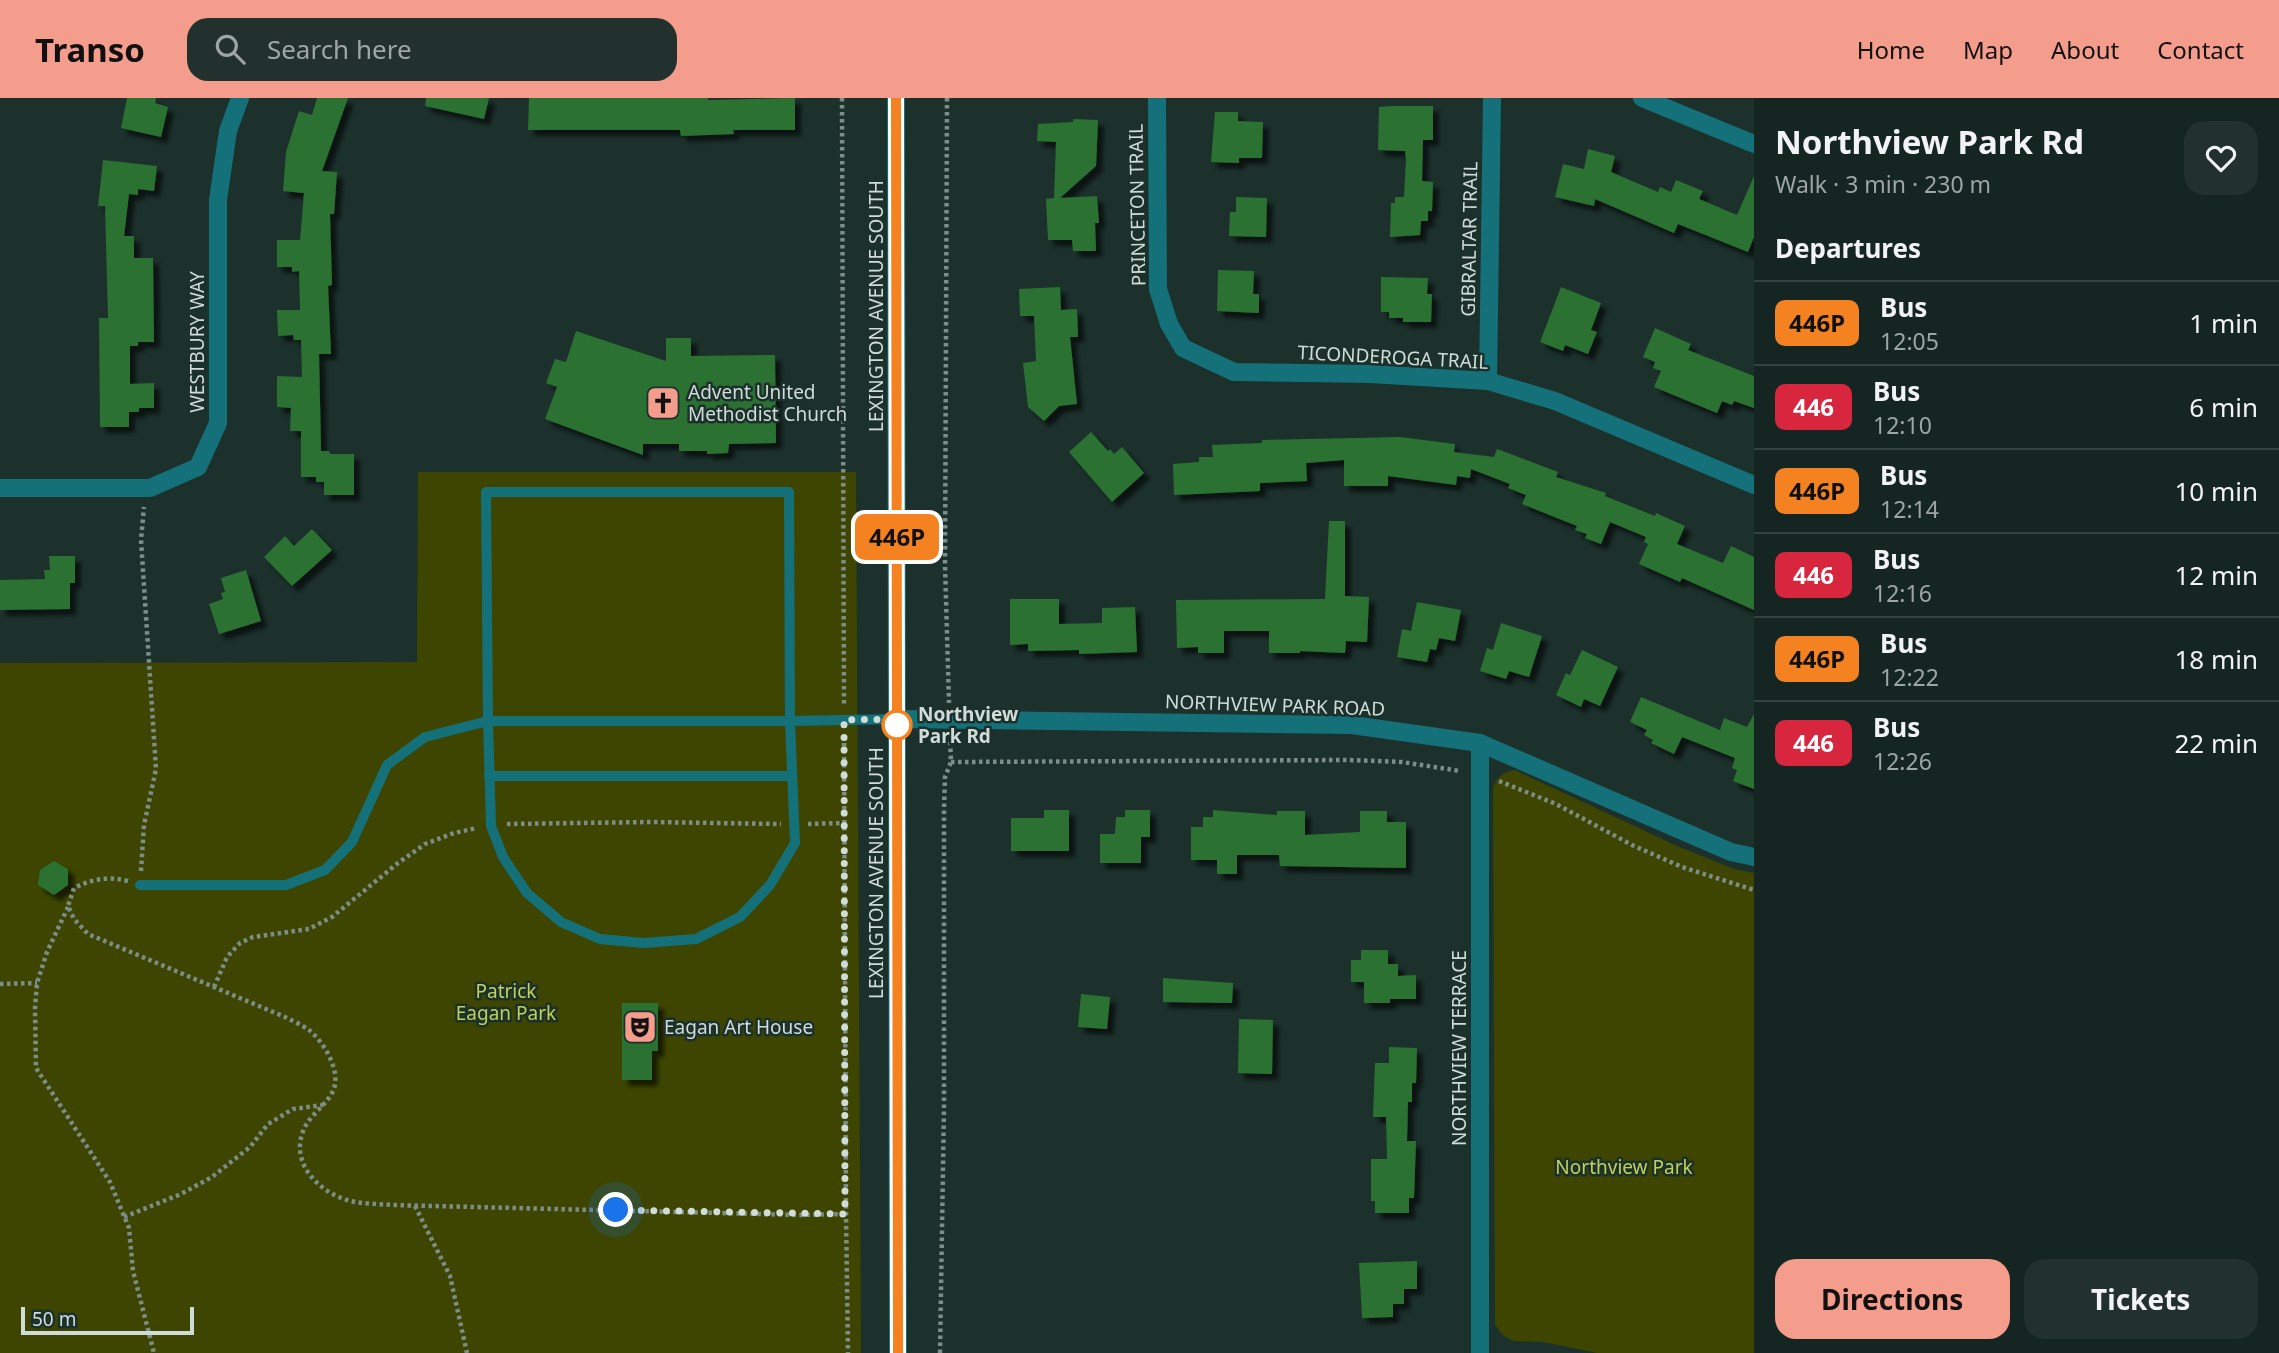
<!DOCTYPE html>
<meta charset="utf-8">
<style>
:root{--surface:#152521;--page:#22312e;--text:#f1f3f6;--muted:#9da5a5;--line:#34423f;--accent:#f49d8d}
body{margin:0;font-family:"Noto Sans",sans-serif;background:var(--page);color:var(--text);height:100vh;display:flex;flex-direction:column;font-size:26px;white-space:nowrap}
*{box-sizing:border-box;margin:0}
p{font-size:23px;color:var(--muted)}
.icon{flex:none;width:38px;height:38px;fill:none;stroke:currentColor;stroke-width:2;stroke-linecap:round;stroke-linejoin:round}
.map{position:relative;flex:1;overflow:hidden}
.side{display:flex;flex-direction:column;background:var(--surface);width:525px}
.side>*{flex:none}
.badge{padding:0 14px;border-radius:10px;font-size:24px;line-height:46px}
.scale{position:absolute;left:21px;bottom:18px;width:173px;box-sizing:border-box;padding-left:7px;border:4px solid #d0dcd8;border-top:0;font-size:19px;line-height:24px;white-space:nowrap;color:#d0dcd8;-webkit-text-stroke:5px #1c312c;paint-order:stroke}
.you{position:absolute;width:35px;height:35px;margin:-18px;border:5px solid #fff;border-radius:50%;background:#1a73e8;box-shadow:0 0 0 10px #1a73e833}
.map>.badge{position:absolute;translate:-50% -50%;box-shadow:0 0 0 4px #fff}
h2{padding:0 21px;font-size:26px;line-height:63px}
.round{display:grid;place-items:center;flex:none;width:74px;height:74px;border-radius:21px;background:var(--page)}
.overview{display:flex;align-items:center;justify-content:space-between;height:119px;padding:0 21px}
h1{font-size:33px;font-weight:700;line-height:52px}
.button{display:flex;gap:14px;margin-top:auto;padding:14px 21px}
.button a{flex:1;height:80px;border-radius:21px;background:var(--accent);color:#111;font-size:28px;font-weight:700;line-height:80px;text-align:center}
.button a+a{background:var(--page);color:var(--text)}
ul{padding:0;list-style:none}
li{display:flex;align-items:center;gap:21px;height:84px;padding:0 21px;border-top:2px solid var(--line)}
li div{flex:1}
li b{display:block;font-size:26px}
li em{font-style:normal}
li .badge{min-width:77px;font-weight:700;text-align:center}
header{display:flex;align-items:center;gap:42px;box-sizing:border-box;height:98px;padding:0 35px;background:var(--accent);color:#111}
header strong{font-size:33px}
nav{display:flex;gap:38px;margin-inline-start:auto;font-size:24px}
.search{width:490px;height:63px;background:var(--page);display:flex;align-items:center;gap:18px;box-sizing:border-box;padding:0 24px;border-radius:21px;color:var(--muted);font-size:26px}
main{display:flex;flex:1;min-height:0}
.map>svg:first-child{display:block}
.green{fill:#3d4500}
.building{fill:#2a7133;filter:url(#shadow)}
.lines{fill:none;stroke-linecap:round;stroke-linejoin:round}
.path{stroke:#7d8d89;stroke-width:4.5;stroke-dasharray:3.5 3.5;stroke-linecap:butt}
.service{stroke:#157179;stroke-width:10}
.minor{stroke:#157179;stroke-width:18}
.tertiary{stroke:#157179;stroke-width:18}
.line-casing{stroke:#fff;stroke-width:16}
.line{stroke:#f58220;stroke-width:10}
.walk{stroke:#d0dcd8;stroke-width:7;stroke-dasharray:0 12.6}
.stop-dot{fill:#fff;stroke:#f58220;stroke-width:3.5}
.labels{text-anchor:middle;stroke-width:5;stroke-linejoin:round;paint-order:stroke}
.street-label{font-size:19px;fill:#d0dcd8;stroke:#1c312c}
.poi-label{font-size:19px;fill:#d0dcd8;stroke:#1c312c;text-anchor:start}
.stop-label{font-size:19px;font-weight:bold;fill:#d0dcd8;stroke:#1c312c;text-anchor:start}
.park-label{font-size:19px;fill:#bfd257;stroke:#1c312c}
</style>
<header>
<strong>Transo</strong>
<div class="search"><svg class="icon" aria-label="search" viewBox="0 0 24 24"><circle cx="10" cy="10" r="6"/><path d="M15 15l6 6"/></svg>Search here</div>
<nav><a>Home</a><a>Map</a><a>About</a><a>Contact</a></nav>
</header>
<main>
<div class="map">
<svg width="1754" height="1255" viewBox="0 0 1754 1255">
<defs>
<filter id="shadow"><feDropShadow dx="6" dy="6" stdDeviation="2" flood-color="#0009"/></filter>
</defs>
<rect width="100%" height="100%" fill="#1c312c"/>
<g class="green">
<path d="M418,374H856L861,1255H0V565L417,564Z"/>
<path d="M1515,672L1675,747L1734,771L1754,775V1255H1597L1543,1244L1513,1243L1503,1237L1495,1227L1493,689C1498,678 1503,674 1515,672Z"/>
</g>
<g class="building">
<path d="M127,0H156L155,5L168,9L161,39L121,30Z"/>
<path d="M317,0H348L322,73L337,74L334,116H330L332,187L328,188L331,256H319L321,353H329L330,356H354V397H324V384H316V379H301V333H290L291,310L277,309V278L302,279L301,242H294L293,237L278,238L277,212H300L299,173L292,174V169H277V142H300L304,95L283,93L286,54L299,13L312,17Z"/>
<path d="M426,0H489L484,21L425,8Z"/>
<path d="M529,0H708V2L795,0V32H733L734,36L681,38L680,32H528Z"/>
<path d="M1392,8H1433V42H1423L1422,83L1433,84L1432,113H1428V123H1421L1420,137L1390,139L1391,105H1395V99H1404L1406,61L1405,53L1378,52L1379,9Z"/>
<path d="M1215,14H1238V23L1263,24L1262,60H1239V65L1211,64Z"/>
<path d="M1073,21L1098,22L1096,68L1060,100L1097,98L1099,125H1095L1096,153H1073L1072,142H1048L1046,101L1054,100L1056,44L1037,43L1038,26L1073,24Z"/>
<path d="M1588,51L1615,58L1611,74L1658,94L1660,89L1671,94L1676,82L1703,93L1699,101L1737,117L1754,78V139L1748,154L1678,126L1674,135L1595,101L1594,108L1555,99L1563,66L1584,71Z"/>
<path d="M103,62L157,68L154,93L138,91V97L129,96L124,138H134V160H153L154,244H138V248H130V286L154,285V310H139V314H129V329H100L99,220H108L105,108H98Z"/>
<path d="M1236,99L1267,100L1266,139L1229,138L1230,114H1236Z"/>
<path d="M1218,172L1254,173L1253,196H1259V215L1217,213Z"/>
<path d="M1381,179L1428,180L1427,196H1432L1431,224H1403V220H1389V214H1381Z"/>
<path d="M1060,189L1061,212L1077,211L1078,239H1070L1077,306L1059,308L1044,323L1028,309L1023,265L1036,263L1034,218H1020L1019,191Z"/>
<path d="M1561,189L1601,205L1591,232L1597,234L1588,256L1565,247L1563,253L1540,244Z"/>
<path d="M1655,230L1691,246L1688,252L1754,278V310L1734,303L1732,307L1722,303L1717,315L1654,289L1661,273L1653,270L1655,264L1643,259Z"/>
<path d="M576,233L666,263V240H691V258L775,257L776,345L729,346L728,355L707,356V353H679V346H643V357L545,321L557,289L546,285L555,261L566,264Z"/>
<path d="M1091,334L1108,353L1110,351L1114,356L1122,349L1144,375L1112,404L1069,354Z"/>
<path d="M1400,339L1455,346L1454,354L1494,359L1497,351L1558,374L1556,379L1606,395L1605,398L1655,418L1656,415L1685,428L1677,446L1723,465L1731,448L1754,459V512L1682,480L1680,484L1639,466L1648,446L1644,444L1646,439L1610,424L1601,446L1585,440L1587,436L1575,432L1577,428L1522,406L1526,397L1508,390L1510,386L1471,371L1470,380L1457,378L1456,387L1388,378V388H1344V362L1306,365L1307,383L1260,385V393L1174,397L1173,366L1199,364V359H1213L1212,347L1262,345V342Z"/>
<path d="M1329,423H1345V498L1369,499L1367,544L1346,543L1345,555L1300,553V555H1269V533H1224V555H1198V549L1177,550L1176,502L1325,501Z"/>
<path d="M312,431L332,452L292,488L264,459L285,438L294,448Z"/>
<path d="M49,458H75V485H70V511L0,512V482L45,481L44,472H50Z"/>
<path d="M246,472L261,523L219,536L209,506L223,501L221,495L225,494L221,480Z"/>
<path d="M1010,501H1059V526L1102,525V510L1135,509L1137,554L1079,556V552L1028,553V546L1010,547Z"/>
<path d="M1417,504L1461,512L1455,543L1439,540L1436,552L1430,551L1427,564L1397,559L1402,531L1411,533Z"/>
<path d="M1501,525L1542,538L1529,579L1509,573L1506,581L1480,573L1487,550L1493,552Z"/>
<path d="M1582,552L1618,569L1600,608L1584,601L1581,609L1556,597L1566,575L1570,577Z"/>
<path d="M1641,599L1720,632L1724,620L1747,629L1754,616V691L1733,683L1737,672L1732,670L1735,660L1682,639L1674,656L1651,645L1653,642L1644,637L1647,632L1630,624Z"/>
<path d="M1044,712H1069V753H1011V720H1044Z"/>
<path d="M1125,712H1150V739H1141V765H1100V736H1115L1116,719H1125Z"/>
<path d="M1213,712L1277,717V713H1305V737L1360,734V713H1387V724H1406V770L1280,768L1279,757H1237V776H1217V762H1191V729H1203V719H1213Z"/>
<path d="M54,763L68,771V787L54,797L38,787L40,772Z"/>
<path d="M1361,852H1388V866H1398V878L1416,877V901H1390V905H1364V884H1351V862H1361Z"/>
<path d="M1163,880L1233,885L1232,905L1163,904Z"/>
<path d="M1081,896L1110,899L1107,931L1078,929Z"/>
<path d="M622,905H658V953H652V982H622Z"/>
<path d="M1239,921L1273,922L1272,976L1238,975Z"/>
<path d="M1389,949L1417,950L1416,985H1412V1004H1408L1407,1043H1416L1414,1100H1409V1115H1375V1103H1371V1061H1387L1386,1019H1373L1375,965H1389Z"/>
<path d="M1417,1163V1191H1404V1206H1393V1219L1362,1220L1359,1165Z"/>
</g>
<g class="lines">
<g class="path">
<path d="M842,0L844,608"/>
<path d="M947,0L945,467L949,605"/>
<path d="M844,638L846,1116L848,1255"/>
<path d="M951,664L1349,662L1402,664L1460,673"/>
<path d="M1499,683L1556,706L1632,747L1682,769L1754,792"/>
<path d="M507,726L650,724L781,726"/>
<path d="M808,726L844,725"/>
<path d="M141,773L144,727L156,671L141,442L144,409"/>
<path d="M128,783C108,778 92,781 74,790L68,808L74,821L88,836L285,919C293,923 302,927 309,932C324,944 342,974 333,993C327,1006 313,1015 306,1027C286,1063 319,1097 355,1104C367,1106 380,1106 392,1107L800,1117L846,1116"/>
<path d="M68,809L47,854L37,885L35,910L36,970L110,1084L129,1130L133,1173L154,1255"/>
<path d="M0,886L37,885"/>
<path d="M214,889L227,859L240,845L253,839L309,831L332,819L398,765L425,746L454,735L477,730"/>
<path d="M415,1108L450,1178L467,1255"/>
<path d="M124,1119L181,1096L212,1079L250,1049L268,1026L293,1011L323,1007"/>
<path d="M940,1255L944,1009V710L945,679L951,664L950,641"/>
</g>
<g class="service">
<path d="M489,678H792"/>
<path d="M140,787H286L325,772L352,744L387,667L425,639L488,623L491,728L503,759L527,795L561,824L600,841L644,845L696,841L740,819L770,787L795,745L790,623H488L486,394H789L790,623L897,621"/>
</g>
<g class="minor">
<path d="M1157,0L1158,191L1169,226L1183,250L1234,274L1371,276L1488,283L1555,303L1754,387"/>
<path d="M1642,0L1754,46"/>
<path d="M1488,283L1492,0"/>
<path d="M0,390H150L198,369L218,325V102L228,33L240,0"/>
<path d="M1480,1255V645"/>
</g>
<g class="tertiary">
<path d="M896,0L898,1255"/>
<path d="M897,621L1352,627L1480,645L1731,754L1754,759"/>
</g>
</g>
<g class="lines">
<defs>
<path id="line" d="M896,0L898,1255"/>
</defs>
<use href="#line" class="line-casing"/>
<use href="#line" class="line"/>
<path class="walk" d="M616,1112L845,1116L844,622L897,621V627"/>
</g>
<defs>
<symbol id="church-square" viewBox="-11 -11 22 22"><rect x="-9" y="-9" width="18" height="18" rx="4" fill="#f49d8d" stroke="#1c312c"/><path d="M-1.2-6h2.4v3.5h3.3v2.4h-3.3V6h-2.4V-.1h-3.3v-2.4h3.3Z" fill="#111"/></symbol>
<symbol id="theatre-square" viewBox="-11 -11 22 22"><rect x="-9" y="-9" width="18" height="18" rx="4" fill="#f49d8d" stroke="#1c312c"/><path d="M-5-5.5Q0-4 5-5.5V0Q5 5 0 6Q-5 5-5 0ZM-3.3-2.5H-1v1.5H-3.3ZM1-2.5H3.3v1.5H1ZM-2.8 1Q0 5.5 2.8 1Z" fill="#111"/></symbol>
</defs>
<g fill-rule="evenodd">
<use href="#church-square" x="644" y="286" width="38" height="38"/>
<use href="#theatre-square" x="621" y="910" width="38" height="38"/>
</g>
<circle class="stop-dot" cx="897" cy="627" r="14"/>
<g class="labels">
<g class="street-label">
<text transform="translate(1137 107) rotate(-91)" y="7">PRINCETON TRAIL</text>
<text transform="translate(1469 141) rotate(-89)" y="7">GIBRALTAR TRAIL</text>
<text transform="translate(876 208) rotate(-90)" y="7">LEXINGTON AVENUE SOUTH</text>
<text transform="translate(197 244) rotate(-90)" y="7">WESTBURY WAY</text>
<text transform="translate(1393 259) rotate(3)" y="7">TICONDEROGA TRAIL</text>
<text transform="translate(1275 607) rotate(2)" y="7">NORTHVIEW PARK ROAD</text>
<text transform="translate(876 775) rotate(-90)" y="7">LEXINGTON AVENUE SOUTH</text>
<text transform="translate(1459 950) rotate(-90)" y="7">NORTHVIEW TERRACE</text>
</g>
<g class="poi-label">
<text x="688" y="301">Advent United<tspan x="688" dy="22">Methodist Church</tspan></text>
<text x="664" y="936">Eagan Art House</text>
</g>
<g class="stop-label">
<text x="918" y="623">Northview<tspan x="918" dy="22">Park Rd</tspan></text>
</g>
<g class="park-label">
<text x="506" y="900">Patrick<tspan x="506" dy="22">Eagan Park</tspan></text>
<text x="1624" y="1076">Northview Park</text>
</g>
</g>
</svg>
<div class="scale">50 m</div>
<div class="you" style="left:616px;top:1112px"></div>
<b class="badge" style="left:897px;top:439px;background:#f58220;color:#111">446P</b>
</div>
<section class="side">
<div class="overview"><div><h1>Northview Park Rd</h1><p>Walk · 3 min · 230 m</p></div><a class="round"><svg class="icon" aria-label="heart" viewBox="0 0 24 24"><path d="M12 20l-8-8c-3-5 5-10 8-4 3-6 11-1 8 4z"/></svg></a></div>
<h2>Departures</h2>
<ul>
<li><span class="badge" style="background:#f58220;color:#111">446P</span><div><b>Bus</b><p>12:05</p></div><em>1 min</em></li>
<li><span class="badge" style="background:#d7263d;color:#fff">446</span><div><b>Bus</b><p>12:10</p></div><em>6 min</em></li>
<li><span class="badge" style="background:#f58220;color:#111">446P</span><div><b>Bus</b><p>12:14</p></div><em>10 min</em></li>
<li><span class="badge" style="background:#d7263d;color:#fff">446</span><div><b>Bus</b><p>12:16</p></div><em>12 min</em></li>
<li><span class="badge" style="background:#f58220;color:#111">446P</span><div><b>Bus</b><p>12:22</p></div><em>18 min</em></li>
<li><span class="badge" style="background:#d7263d;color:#fff">446</span><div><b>Bus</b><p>12:26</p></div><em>22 min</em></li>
</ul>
<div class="button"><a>Directions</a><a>Tickets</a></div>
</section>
</main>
